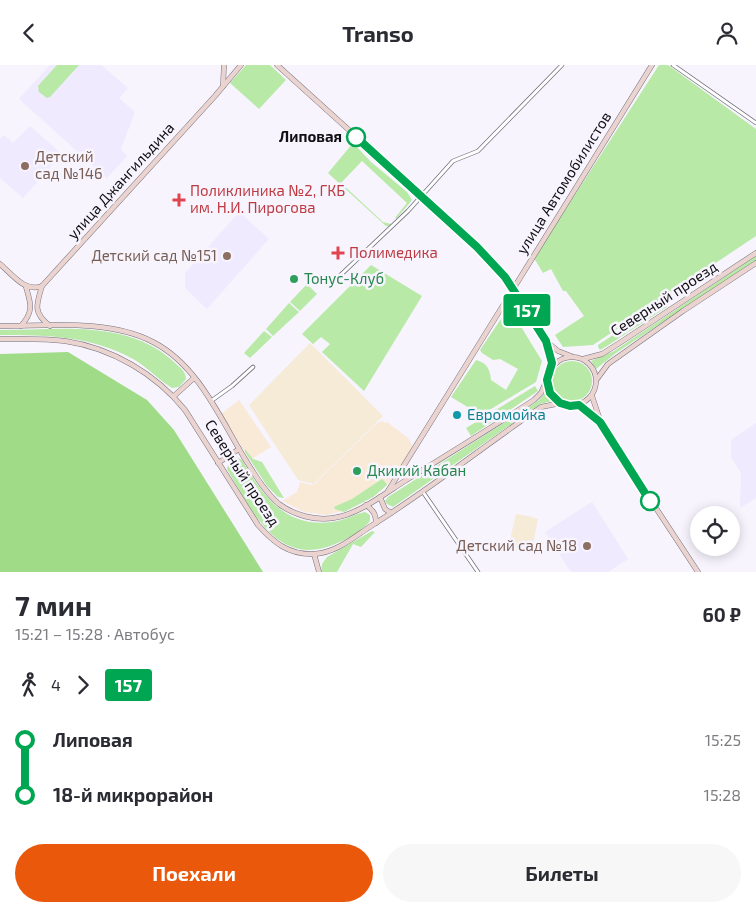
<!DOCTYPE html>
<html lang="ru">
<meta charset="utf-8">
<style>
:root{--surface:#fff;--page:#f7f7f7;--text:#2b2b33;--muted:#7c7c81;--accent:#ea580c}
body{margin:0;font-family:"Exo 2",sans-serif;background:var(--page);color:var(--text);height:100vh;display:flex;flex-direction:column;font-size:19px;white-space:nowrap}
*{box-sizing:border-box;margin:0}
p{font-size:16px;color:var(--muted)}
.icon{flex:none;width:28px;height:28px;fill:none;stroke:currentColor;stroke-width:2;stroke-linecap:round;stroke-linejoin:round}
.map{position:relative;height:507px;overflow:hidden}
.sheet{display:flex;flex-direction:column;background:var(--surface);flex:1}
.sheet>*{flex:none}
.badge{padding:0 10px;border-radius:4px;font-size:18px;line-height:32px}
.tools{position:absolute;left:690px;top:441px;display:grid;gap:10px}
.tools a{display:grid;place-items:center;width:50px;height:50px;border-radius:50%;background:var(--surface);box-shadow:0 2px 12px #0003;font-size:25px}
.map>.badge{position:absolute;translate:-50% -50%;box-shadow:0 0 0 2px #fff}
.legs{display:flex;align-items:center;gap:8px;height:55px;padding:0 15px;font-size:16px}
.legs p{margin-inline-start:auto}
.headline{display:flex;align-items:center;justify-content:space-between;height:85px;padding:0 15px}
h1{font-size:28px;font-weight:700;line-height:38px}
.button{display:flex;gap:10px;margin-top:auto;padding:10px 15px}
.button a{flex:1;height:58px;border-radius:30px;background:var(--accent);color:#fff;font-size:20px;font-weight:700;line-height:58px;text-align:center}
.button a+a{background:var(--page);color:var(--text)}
ul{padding:0 15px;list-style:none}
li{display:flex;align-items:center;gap:18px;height:55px;font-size:19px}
li i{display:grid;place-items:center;width:8px;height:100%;margin:0 6px;background:currentColor}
li i::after{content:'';width:12px;height:12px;margin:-6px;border:4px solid;border-radius:50%;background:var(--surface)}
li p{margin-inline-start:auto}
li:first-child i{background:linear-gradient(#0000 50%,currentColor 0)}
li:last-child i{background:linear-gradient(currentColor 50%,#0000 0)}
header{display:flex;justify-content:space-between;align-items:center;height:65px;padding:0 15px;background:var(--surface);font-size:22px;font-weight:700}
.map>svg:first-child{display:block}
.commercial{fill:#f9e9d7}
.industrial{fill:#f5ebd6}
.built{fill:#efeafd}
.green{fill:#b8e9a6}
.forest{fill:#a0dc88}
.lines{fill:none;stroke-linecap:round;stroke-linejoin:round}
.street-casing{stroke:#75727d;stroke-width:4.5}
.secondary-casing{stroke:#75727d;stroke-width:5.5}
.street{stroke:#fff;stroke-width:3}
.secondary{stroke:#ebd4d0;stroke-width:4.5}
.line-1-casing{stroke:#fff;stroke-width:11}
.line-1{stroke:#00a651;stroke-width:8}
.stop-1-dot{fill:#fff;stroke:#00a651;stroke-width:2.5}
.education-dot{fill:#8d6e63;stroke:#f7f4fe;stroke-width:2}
.health-dot{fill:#e0444e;stroke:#f7f4fe;stroke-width:2}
.leisure-dot{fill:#2e9e5b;stroke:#f7f4fe;stroke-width:2}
.culture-dot{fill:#0f9aa8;stroke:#f7f4fe;stroke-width:2}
.labels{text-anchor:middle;stroke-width:5;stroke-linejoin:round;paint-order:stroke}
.stop-label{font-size:15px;font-weight:bold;fill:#100f13;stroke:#f7f4fe;text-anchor:end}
.education-label{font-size:15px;fill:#785e54;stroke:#f7f4fe;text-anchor:end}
.street-label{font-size:15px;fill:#100f13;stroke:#f7f4fe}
.health-label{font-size:15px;fill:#be3a42;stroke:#f7f4fe;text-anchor:start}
.leisure-label{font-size:15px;fill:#27864d;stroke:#f7f4fe;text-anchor:start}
.culture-label{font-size:15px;fill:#0d838f;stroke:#f7f4fe;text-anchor:start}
</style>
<header><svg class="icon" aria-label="back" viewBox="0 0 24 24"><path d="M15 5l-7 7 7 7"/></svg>Transo<svg class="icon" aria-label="person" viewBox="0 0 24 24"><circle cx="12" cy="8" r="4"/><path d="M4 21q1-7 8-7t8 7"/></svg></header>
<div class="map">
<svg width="756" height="507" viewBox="0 0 756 507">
<rect width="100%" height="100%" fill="#f7f4fe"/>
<g class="commercial">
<path d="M239,335L271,382L250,395L221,349Z"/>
<path d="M382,356L385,358L387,357L408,373L413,382L391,415L376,430L348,445L326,450L304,447L282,436L297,427L300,417L311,420L315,419L376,359Z"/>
</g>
<g class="industrial">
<path d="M310,278L383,351L314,419L298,415L249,340Z"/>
<path d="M516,449L533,452V453L538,454L532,484L524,483L523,487L508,484Z"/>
</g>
<g class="built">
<path d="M50,0H101L128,23L119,33L135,47L121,84L127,91L107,113L19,34Z"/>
<path d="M30,61L62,89L23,133L0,113V74L4,70L13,78Z"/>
<path d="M239,147L269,174L207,244L185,223V208Z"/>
<path d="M756,358V433L740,443L741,408L731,392V375Z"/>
<path d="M592,437L628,494L608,507H571L545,467Z"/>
</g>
<g class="green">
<path d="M57,0H79L50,32L47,33L39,27L38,21Z"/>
<path d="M246,0H270L286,15L259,44L230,18Z"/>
<path d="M659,0H668L756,64V171L593,280L563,282L555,270L584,251L566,226H563L551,204L543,208L534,193Z"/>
<path d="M353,78L371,97L407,127L412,135L397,153H395L407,138L362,96L341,118L383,157L391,159L389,161H386L328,108Z"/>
<path d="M756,191V195L616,288L596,304L591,296L614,286Z"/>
<path d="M371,200L422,231L364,326L322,287L330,279L321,272L313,279L302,269Z"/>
<path d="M307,219L317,229L300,246L290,237Z"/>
<path d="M666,235L667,242L607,281L600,285L598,282V280Z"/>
<path d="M289,238L299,247L273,271L266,264Z"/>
<path d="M509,242L542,296L536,317L481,350L451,332L476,295C487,298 490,304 491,315L506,325L518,304L500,294L493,295L482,288L480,285Z"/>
<path d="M0,265C58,265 127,254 173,296C179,302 186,306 186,314L179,322L172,323C159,315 148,303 135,295C92,271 48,270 0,270Z"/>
<path d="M264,266L272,272L250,293L244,288Z"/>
<circle cx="572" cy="316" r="20"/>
<path d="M535,321L538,326L471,371L466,363Z"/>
<path d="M546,327L552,336L540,339L393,442L387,439L385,436L388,432L538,336Z"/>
<path d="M245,384L253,394L262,397L284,433L278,432L267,421L245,387Z"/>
<path d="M237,392L242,395C263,431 285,463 332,457C344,456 354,449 365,447L370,450V456C362,466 347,474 335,479C277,504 251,444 227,404L229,396Z"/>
<path d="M382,414L386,418L387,420L373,432L344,447L335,444L334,442L352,434Z"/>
<path d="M372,466L375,467L361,482L353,479L337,507H321L322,499L327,492Z"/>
</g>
<path class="forest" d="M68,287L147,335L174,365L263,507H0V289Z"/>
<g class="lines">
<defs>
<g id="street">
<path d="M673,0L756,58"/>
<path d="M329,221L408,146L453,96L478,86L562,0"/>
<path d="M211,336L232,321L253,302"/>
<path d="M423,427L478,507"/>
</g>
<g id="secondary">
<path d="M277,0L422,131L484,188L505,212L546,276L552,298L550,305"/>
<path d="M223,21L224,0"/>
<path d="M0,199C12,209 25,228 42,221L215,31L241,0"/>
<path d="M42,221C36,240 33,248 50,261"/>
<path d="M0,261C49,261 109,254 153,277C198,300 220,353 245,394C255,410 265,427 279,439C294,450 315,456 333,453C357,450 383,430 403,417C447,390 491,363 534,335L541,328L547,315"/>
<path d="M21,261C34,246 31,239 26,222"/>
<path d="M0,274C21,274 44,273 65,276C112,283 156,309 185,345L258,460C274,478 289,490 314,489C336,488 354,472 371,461C430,424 484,381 541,342L561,338"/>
<path d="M546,276L558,286L571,291"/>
<circle cx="572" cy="316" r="24"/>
<path d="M583,294L602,289L618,279L756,188"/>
<path d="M597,314L608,299L683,246L756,198"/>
<path d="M174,331L194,313"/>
<path d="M592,331L602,361L698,507"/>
<path d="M579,340L599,356"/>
<path d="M218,398L239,384"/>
<path d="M388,426L652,0"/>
<path d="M380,432L385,444L391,448"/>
<path d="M366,440C373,445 376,449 376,458"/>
<path d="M314,489L319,507"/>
</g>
</defs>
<use href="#street" class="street-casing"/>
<use href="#secondary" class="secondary-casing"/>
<use href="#street" class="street"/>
<use href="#secondary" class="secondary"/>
</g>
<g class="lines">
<defs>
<path id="line-1" d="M356,72L477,182L505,212L546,276L552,298L547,315L550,328L560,338L570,341L579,340L600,357L650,436"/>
</defs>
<use href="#line-1" class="line-1-casing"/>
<use href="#line-1" class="line-1"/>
</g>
<g class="stop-1-dot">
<circle cx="356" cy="72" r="9"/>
<circle cx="650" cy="436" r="9"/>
</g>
<g class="education-dot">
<circle cx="25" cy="101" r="5"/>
<circle cx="227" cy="191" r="5"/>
<circle cx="587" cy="481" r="5"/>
</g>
<g class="health-dot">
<path d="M176.5 127.5h5v5h5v5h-5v5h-5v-5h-5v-5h5z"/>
<path d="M335.5 180.5h5v5h5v5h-5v5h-5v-5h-5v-5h5z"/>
</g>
<g class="leisure-dot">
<circle cx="294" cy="214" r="5"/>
<circle cx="357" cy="406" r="5"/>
</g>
<circle class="culture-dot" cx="457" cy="350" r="5"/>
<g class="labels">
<g class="stop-label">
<text x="342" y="77">Липовая</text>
</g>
<g class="education-label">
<text x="35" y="97" text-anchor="start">Детский<tspan x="35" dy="17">сад №146</tspan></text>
<text x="217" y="196">Детский сад №151</text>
<text x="577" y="486">Детский сад №18</text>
</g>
<g class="street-label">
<text transform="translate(121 116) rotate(-48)" y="5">улица Джангильдина</text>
<text transform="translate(564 118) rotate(-58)" y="5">улица Автомобилистов</text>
<text transform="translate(664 234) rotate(-33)" y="5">Северный проезд</text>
<text transform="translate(242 408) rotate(57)" y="5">Северный проезд</text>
</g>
<g class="health-label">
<text x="190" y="131">Поликлиника №2, ГКБ<tspan x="190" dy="17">им. Н.И. Пирогова</tspan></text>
<text x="349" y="193">Полимедика</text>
</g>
<g class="leisure-label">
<text x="304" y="219">Тонус-Клуб</text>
<text x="367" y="411">Дкикий Кабан</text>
</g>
<g class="culture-label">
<text x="467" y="355">Евромойка</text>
</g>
</g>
</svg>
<div class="tools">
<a><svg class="icon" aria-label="locate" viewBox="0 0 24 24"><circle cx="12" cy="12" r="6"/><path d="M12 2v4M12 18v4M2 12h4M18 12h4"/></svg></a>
</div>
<b class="badge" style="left:527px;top:245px;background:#00a651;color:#fff">157</b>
</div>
<section class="sheet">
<div class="headline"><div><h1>7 мин</h1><p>15:21 – 15:28 · Автобус</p></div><b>60 ₽</b></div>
<div class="legs"><svg class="icon" aria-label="walk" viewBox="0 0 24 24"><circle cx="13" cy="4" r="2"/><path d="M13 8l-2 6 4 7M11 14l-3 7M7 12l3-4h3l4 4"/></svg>4<svg class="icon" aria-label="forward" viewBox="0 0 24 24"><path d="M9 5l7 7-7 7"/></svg><b class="badge" style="background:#00a651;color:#fff">157</b></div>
<ul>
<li><i style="color:#00a651"></i><b>Липовая</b><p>15:25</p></li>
<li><i style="color:#00a651"></i><b>18-й микрорайон</b><p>15:28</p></li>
</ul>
<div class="button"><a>Поехали</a><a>Билеты</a></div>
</section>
